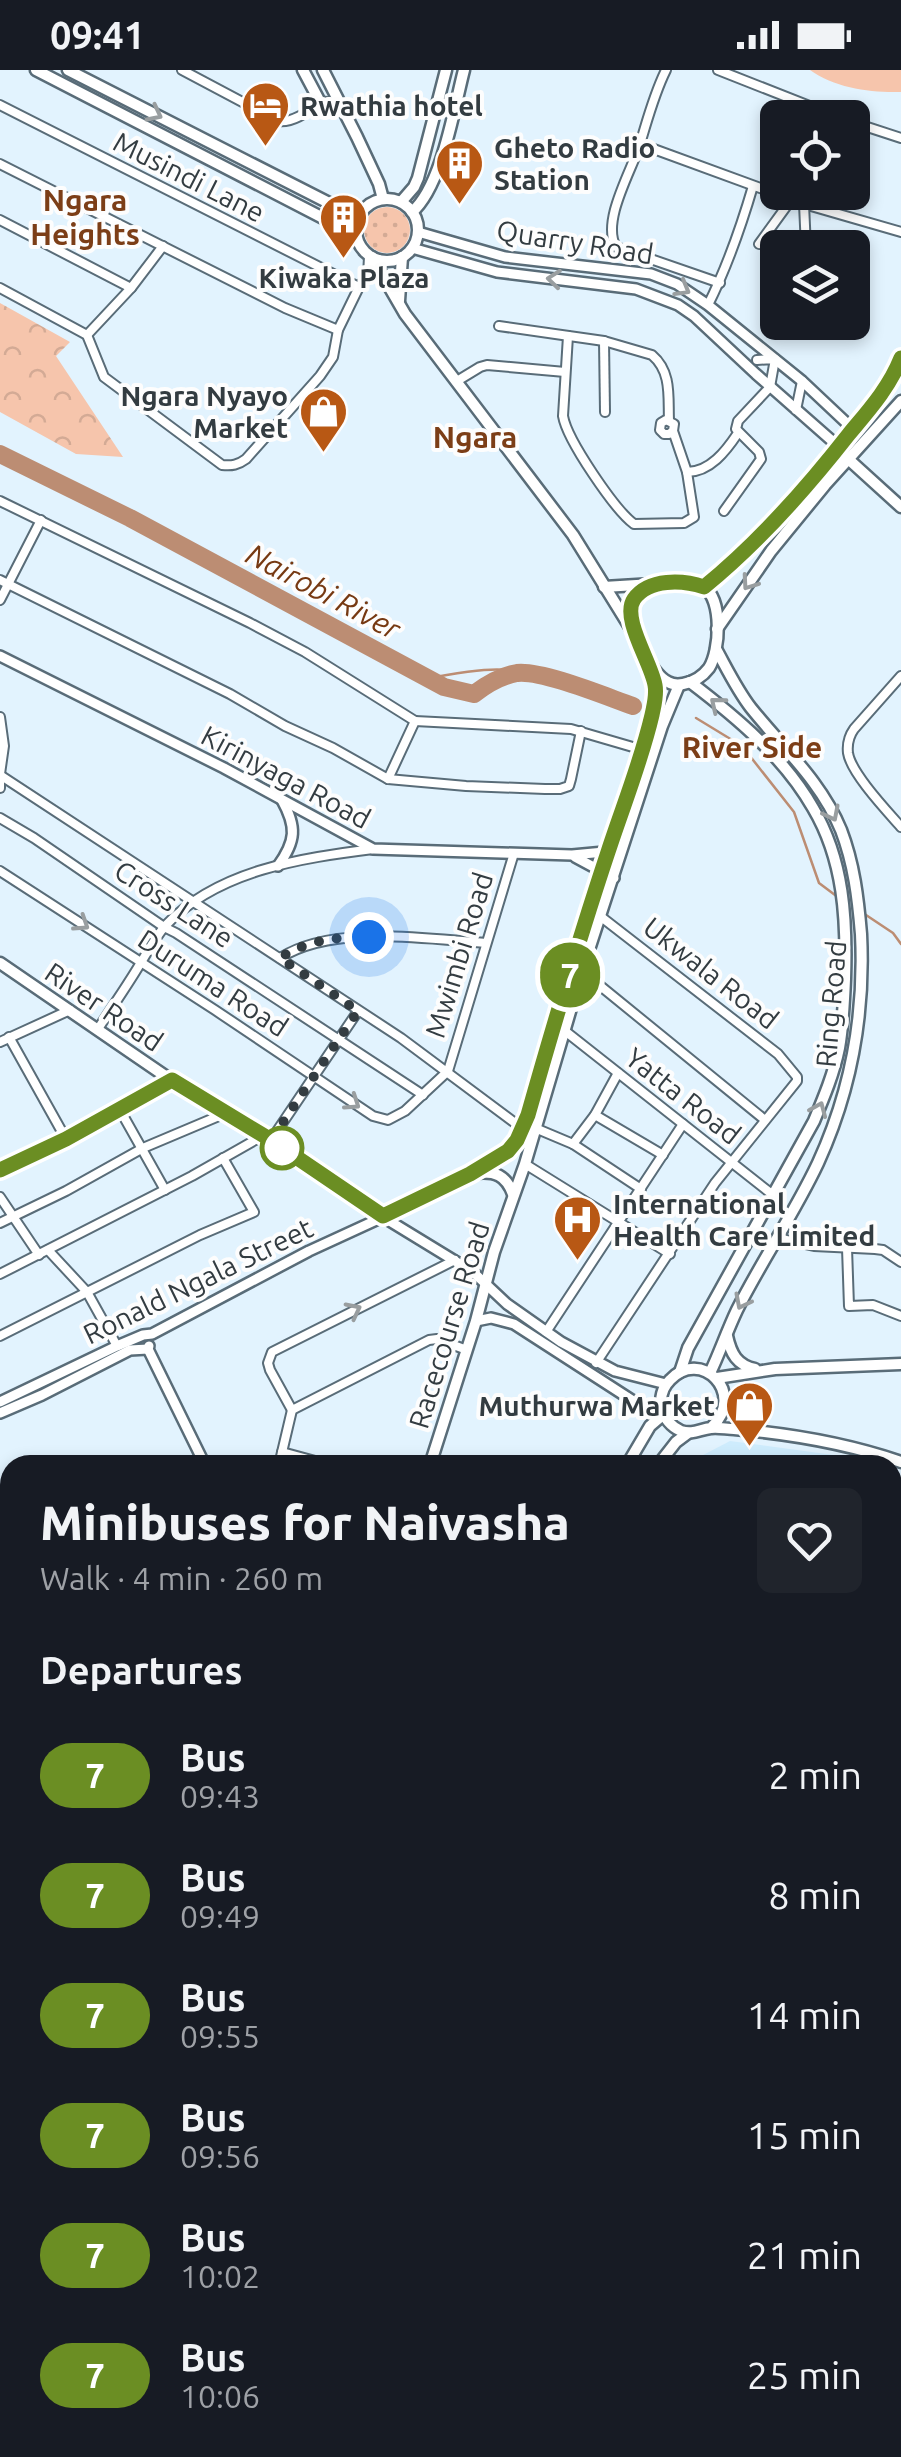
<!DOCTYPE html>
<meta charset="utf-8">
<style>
:root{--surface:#171b24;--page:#20242c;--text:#f1f3f6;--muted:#9ea1a6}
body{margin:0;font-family:Ubuntu,sans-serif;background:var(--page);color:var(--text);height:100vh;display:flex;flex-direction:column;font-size:38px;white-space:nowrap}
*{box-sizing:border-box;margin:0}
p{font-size:32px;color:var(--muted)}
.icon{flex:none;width:55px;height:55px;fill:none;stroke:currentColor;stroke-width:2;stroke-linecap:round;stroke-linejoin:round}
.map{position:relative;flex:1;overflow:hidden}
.sheet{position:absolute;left:0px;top:1385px;width:902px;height:1002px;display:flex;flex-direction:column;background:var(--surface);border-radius:30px 30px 0 0;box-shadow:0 5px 15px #0003}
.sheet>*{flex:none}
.badge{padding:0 20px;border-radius:32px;font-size:35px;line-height:65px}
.buttons{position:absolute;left:760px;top:30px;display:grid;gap:20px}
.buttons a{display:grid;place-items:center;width:110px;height:110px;border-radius:15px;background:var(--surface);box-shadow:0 5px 15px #0003;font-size:50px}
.you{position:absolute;width:50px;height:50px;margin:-25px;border:8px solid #fff;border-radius:50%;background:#1a73e8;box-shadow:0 0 0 15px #1a73e833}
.map>.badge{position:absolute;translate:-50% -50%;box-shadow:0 0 0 5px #fff}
h2{padding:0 40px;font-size:38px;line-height:90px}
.round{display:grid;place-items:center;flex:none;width:105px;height:105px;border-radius:15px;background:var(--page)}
.summary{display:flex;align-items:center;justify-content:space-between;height:170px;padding:0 40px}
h1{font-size:48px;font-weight:800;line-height:75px}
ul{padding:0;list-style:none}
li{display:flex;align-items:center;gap:30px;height:120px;padding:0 40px}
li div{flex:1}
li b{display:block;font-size:38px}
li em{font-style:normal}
li .badge{min-width:110px;font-weight:700;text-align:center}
.status{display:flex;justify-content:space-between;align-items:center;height:70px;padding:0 50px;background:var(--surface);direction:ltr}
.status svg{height:28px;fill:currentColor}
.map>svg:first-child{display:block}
.built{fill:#ceecfd}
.grass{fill:url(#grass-dots)}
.park{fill:url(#park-crowns)}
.garden{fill:#f6c5ac}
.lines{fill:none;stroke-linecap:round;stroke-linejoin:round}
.stream{stroke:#bc8d73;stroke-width:2.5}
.river{stroke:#bc8d73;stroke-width:18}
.minor-casing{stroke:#596c78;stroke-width:12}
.tertiary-casing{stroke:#596c78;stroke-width:14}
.secondary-casing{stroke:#596c78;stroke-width:15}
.minor{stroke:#fff;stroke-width:8}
.tertiary{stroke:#fff;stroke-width:9}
.secondary{stroke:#fff;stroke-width:10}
.rail{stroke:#87939b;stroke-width:2.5;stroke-dasharray:5 10;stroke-linecap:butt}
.oneway{stroke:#999ea0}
.line-casing{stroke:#fff;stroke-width:22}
.line{stroke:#6b8e23;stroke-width:15}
.walk{stroke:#333c41;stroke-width:10;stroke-dasharray:0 18}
.stop-dot{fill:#fff;stroke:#6b8e23;stroke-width:5}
.labels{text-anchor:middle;stroke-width:8;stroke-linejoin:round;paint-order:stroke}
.poi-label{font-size:28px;font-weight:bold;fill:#333c41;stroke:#fdfdfd;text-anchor:start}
.street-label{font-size:28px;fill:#333c41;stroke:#fdfdfd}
.neighbourhood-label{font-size:30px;font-weight:bold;fill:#7c3e17;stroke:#fdfdfd}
.water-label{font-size:30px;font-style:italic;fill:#763912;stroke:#fdfdfd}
</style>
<div class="status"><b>09:41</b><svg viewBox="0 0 49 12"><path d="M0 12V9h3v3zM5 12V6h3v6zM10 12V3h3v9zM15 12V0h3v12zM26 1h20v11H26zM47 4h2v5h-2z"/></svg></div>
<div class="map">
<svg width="901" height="2387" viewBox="0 0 901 2387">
<defs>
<pattern id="grass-dots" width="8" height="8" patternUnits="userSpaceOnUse" patternTransform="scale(2.5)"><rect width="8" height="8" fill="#f6c5ac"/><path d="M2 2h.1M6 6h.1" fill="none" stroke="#d3aa95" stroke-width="1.8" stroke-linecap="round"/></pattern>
<pattern id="park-crowns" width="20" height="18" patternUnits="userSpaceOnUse" patternTransform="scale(2.5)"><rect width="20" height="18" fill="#f6c5ac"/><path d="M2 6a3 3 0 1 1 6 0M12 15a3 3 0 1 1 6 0" fill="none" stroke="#d3aa95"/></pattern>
</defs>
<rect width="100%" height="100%" fill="#e2f3fe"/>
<g class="built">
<path d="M730,1371L841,1386L872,1395H684Z"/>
<path d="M893,1771L901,1775V2387H0V2295L10,2290V2378H892Z"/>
</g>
<g class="grass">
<circle cx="387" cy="160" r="23"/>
<path d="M901,2180V2387H816L818,2378H892V2185Z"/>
</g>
<path class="park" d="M0,233L70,272L56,286L123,387L76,384L0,342Z"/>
<path class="garden" d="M810,0H901V22C871,23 835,18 810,0Z"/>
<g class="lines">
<g class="stream">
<path d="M428,608C456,604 493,595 521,602"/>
<path d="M696,648L742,676L794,742L819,813L839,828"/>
<path d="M863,843L893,863L901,874"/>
</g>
<path class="river" d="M0,384L130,448L444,617L474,624C487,614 500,606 517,603C542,600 607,627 633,636"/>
<defs>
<g id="minor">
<path d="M182,0L278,51C294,53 308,41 320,32"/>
<path d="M666,0C654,24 648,48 640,74C632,100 601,151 616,177L720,213"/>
<path d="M718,0L840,48"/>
<path d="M0,35L359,217"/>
<path d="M852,52L901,68"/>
<path d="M640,74L804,134L901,162"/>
<path d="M0,94L285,238L338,260"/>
<path d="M0,150L131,218"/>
<path d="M759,174L791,130"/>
<path d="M806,178L804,134L807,122"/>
<path d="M0,218L87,265L104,307L222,395C232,396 238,395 246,389L320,306L333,287L338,260L359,217L368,205L369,187"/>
<path d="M708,235C727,197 741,157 753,116"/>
<path d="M499,256L604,271L652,285C672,302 668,327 669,350"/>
<path d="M87,265L131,218L163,176"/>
<path d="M568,266L563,346C567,370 615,440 634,454L684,453L694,447L687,402L673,361L674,354L666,350L661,353L660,360L664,364H669L673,361"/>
<path d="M604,271L605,342"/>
<path d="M457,311L480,297L487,295L565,302"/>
<path d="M796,340L802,311"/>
<path d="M687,402C710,402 726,381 738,363"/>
<path d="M0,431L250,553L305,582L415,651L388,709"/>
<path d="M724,441L761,389L759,382L736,359L738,351L770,317L775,289L757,290"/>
<path d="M0,510L230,624L285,656L333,678L388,709L466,716L545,719H560L569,716L571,709L581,661"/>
<path d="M0,530L41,450"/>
<path d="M901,606L854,659C849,666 847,674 848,683C851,703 887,741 901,757"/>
<path d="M0,647L4,676L0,704"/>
<path d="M415,651L571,659L643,680"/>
<path d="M0,705L401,968L523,1059"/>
<path d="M0,707V718"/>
<path d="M0,748L34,768L164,857L176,863L423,1025"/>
<path d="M0,801L215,940L373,1046L388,1050L405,1041L448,1001L514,783"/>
<path d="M280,888C334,854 425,869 486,873"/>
<path d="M582,901L765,1050"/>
<path d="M98,959C112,937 127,916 140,894C148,881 156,866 166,855C218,800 302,788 373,779"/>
<path d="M565,961L773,1125"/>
<path d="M9,967L66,1069"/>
<path d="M0,972L70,940"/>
<path d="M120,1040L165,1120"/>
<path d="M595,1045L663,1085"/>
<path d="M535,1058L573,1074L641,1119"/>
<path d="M271,1070L358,941"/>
<path d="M573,1074L595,1045L618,1003"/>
<path d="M525,1094L670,1184"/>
<path d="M0,1100L66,1069L171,1010"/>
<path d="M0,1127L39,1185"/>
<path d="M0,1153L66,1121L143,1078L226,1043"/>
<path d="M777,1168L814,1176L875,1179L883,1180L901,1192"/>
<path d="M847,1178L849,1236L873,1235L901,1246"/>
<path d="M48,1180L87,1222L117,1276"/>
<path d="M0,1204L192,1106L264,1065"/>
<path d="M546,1262L683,1054"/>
<path d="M0,1266L200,1165L254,1142L223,1088"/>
<path d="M596,1293L715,1113L797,1011V1007L778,984L600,846"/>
<path d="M292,1340L270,1300L268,1293L272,1282L455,1190"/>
<path d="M282,1382L330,1395"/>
<path d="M279,1395L292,1340L429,1270L437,1269L467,1280"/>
<path d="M0,1449L10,1468"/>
<path d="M0,1586L10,1608"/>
<path d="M0,1645L10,1640"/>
<path d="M892,1759L901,1764"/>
<path d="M892,2178L901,2174"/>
<path d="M0,2283L10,2278"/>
</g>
<g id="tertiary">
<path d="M418,162L505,187L651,204L677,214L708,235L802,311L853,359"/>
<path d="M412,178L497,202L636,219L678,235L694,246L756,304L839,377"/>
<path d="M0,586L224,698L373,779L572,785L615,781"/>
<path d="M575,787L614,808"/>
<path d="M278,796C296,771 297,757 282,730"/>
<path d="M476,1251L491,1248L514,1254L641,1336L662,1338"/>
<path d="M149,1276L148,1279L205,1395"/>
<path d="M0,1332L117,1276L143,1265L152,1264L309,1181L383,1147L473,1202L507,1234L561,1272L615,1301L666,1314"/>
<path d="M0,1343L42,1325L130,1280L148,1279"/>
<path d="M0,1933L10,1953"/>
<path d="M0,2052L10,2072"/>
</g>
<g id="secondary">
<path d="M36,0L356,165"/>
<path d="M68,0L329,133L360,145"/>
<path d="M303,0L320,32L342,37"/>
<path d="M323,0L357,67L379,114L383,129"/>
<circle cx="387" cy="160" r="31"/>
<path d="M401,132L414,117L418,108L446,0"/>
<path d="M412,142C442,116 454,38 464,0"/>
<path d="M372,187L405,244L573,465L633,562"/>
<path d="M399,231L402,187"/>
<path d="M846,387L901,437"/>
<path d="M666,512C678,512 694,510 704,517C723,530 720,581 709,598C703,606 694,612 683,614C678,615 673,615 668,612C658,607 649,592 644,582C626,550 622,520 666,512Z"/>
<path d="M604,517L653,514"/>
<path d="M704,517C758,473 806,419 849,364C868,339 889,318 901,288"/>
<path d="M717,559L771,481L825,415L901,331"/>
<path d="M0,893L171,1010L271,1070L383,1147L496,1089L508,1081L523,1059L608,782L643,680L656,625L647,588"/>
<path d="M476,1103C495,1101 506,1105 513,1124"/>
<path d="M727,1266C731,1284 737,1295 755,1299"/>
<path d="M680,1302L688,1278L814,1051C824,1027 834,1003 839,978C843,956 844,932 845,909C847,850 844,790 813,738C784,687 736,647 690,612"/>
<path d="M710,1303C720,1282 727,1261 737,1240C762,1190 794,1144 818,1093C851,1021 865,944 861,864C858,828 854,794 841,760C821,711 783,678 751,638C737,620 727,599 716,579"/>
<path d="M717,1308L775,1299L901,1294"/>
<path d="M711,1358C748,1323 700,1277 670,1310C654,1326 661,1352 681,1361C693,1365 700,1359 711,1358C718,1357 727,1359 734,1359C792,1364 846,1373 901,1392"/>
<path d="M430,1395L476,1251L494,1182L525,1094L582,901L662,656L679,615"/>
<path d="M627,1395L650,1356L664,1344"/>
<path d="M658,1395L676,1372L688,1363"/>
<path d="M0,1714L10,1733"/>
<path d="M0,1758L10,1776"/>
<path d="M0,1840L10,1835"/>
<path d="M0,1860L10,1854"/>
</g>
</defs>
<use href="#minor" class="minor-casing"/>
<use href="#tertiary" class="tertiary-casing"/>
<use href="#secondary" class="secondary-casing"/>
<use href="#minor" class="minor"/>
<use href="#tertiary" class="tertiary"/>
<use href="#secondary" class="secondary"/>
<g class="rail">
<path d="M892,1900L901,1896"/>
<path d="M0,2348L10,2343"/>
</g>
</g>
<defs><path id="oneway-chevron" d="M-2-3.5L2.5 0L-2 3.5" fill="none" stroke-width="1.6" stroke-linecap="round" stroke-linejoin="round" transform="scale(2.5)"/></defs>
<g class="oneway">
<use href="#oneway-chevron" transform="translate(155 44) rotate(27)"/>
<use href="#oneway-chevron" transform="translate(554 209) rotate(-174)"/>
<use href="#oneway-chevron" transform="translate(683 219) rotate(30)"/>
<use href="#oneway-chevron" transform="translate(749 513) rotate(125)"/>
<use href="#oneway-chevron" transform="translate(717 634) rotate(-141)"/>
<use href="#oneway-chevron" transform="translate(832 744) rotate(63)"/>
<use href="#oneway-chevron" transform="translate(82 854) rotate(33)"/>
<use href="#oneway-chevron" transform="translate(353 1033) rotate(34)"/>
<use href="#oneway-chevron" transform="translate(819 1039) rotate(-67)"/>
<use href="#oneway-chevron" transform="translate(742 1232) rotate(117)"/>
<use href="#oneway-chevron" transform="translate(354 1240) rotate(-27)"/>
</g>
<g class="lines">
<defs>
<path id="line" d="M0,1100L66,1069L172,1010L271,1070L383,1146L470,1104L508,1081L517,1070L528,1045C553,957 579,869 608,782C623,736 641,692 652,645C654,635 657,625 655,615C651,592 621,548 634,529C649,508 683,510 704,517C758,473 806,419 849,364C869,340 889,318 901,288"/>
</defs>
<use href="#line" class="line-casing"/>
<use href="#line" class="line"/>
<path class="walk" d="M282,1078L271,1070L358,941L280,888C308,870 336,867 369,867"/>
</g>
<defs>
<symbol id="hotel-pin" viewBox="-11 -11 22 30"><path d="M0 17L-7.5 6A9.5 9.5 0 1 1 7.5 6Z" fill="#b85814" stroke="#fdfdfd"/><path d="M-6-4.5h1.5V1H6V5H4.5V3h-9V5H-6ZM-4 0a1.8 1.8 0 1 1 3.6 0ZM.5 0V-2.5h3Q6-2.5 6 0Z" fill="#fff"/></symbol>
<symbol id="building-pin" viewBox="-11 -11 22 30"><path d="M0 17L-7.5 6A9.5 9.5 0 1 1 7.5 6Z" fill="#b85814" stroke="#fdfdfd"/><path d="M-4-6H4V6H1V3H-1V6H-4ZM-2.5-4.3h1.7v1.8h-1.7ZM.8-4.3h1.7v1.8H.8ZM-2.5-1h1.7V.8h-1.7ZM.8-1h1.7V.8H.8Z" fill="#fff"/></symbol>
<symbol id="shop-pin" viewBox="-11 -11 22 30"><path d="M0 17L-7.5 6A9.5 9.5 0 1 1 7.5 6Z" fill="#b85814" stroke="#fdfdfd"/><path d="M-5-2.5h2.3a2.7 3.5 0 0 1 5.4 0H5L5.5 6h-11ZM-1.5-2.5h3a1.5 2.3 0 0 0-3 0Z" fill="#fff"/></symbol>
<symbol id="hospital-pin" viewBox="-11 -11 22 30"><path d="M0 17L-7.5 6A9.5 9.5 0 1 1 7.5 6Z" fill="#b85814" stroke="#fdfdfd"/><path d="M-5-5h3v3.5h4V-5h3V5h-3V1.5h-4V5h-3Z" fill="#fff"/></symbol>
</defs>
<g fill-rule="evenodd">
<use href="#hotel-pin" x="238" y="8" width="55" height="75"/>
<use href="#building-pin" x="432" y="66" width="55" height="75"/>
<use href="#building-pin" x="316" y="120" width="55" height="75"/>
<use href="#shop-pin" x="296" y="314" width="55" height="75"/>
<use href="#hospital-pin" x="550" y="1122" width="55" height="75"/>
<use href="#shop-pin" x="722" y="1308" width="55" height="75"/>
</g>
<circle class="stop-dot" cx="282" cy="1078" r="20"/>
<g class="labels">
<g class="poi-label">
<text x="300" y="46">Rwathia hotel</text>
<text x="494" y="88">Gheto Radio<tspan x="494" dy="32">Station</tspan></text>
<text x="344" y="218" text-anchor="middle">Kiwaka Plaza</text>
<text x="288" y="336" text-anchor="end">Ngara Nyayo<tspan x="288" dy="32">Market</tspan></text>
<text x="613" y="1144">International<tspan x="613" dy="32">Health Care Limited</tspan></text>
<text x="715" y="1346" text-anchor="end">Muthurwa Market</text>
</g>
<g class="street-label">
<text transform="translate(189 107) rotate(27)" y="10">Musindi Lane</text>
<text transform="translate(575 172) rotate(9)" y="10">Quarry Road</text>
<text transform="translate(286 707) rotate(28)" y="10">Kirinyaga Road</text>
<text transform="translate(174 834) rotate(33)" y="10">Cross Lane</text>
<text transform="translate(459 885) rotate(-73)" y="10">Mwimbi Road</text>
<text transform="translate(711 903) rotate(38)" y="10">Ukwala Road</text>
<text transform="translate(213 913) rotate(33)" y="10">Duruma Road</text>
<text transform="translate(831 934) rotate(-85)" y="10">Ring Road</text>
<text transform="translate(104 937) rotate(34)" y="10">River Road</text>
<text transform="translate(683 1026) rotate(38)" y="10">Yatta Road</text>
<text transform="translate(198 1211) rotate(-26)" y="10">Ronald Ngala Street</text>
<text transform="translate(449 1255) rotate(-73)" y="10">Racecourse Road</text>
</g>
<g class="neighbourhood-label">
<text x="85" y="141">Ngara<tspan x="85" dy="34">Heights</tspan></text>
<text x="475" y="378">Ngara</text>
<text x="752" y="688">River Side</text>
</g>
<g class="water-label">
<text transform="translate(323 522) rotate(28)" y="10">Nairobi River</text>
</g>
</g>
</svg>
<div class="buttons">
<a><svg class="icon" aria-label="locate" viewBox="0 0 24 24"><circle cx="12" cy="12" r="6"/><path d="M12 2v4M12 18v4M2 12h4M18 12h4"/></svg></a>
<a><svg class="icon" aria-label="layers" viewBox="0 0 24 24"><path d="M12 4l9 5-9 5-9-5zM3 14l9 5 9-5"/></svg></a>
</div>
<div class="you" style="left:369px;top:867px"></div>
<b class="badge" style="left:570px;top:905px;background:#6b8e23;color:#fff">7</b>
<section class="sheet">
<div class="summary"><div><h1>Minibuses for Naivasha</h1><p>Walk · 4 min · 260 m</p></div><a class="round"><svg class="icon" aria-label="heart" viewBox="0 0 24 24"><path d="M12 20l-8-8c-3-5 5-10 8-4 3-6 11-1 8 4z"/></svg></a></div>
<h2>Departures</h2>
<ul>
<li><span class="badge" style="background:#6b8e23;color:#fff">7</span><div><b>Bus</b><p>09:43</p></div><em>2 min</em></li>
<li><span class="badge" style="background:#6b8e23;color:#fff">7</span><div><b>Bus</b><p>09:49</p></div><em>8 min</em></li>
<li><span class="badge" style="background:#6b8e23;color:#fff">7</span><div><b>Bus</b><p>09:55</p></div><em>14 min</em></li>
<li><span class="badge" style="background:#6b8e23;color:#fff">7</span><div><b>Bus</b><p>09:56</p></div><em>15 min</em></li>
<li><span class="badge" style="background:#6b8e23;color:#fff">7</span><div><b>Bus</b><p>10:02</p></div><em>21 min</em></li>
<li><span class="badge" style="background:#6b8e23;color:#fff">7</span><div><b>Bus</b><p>10:06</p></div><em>25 min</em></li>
</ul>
</section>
</div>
